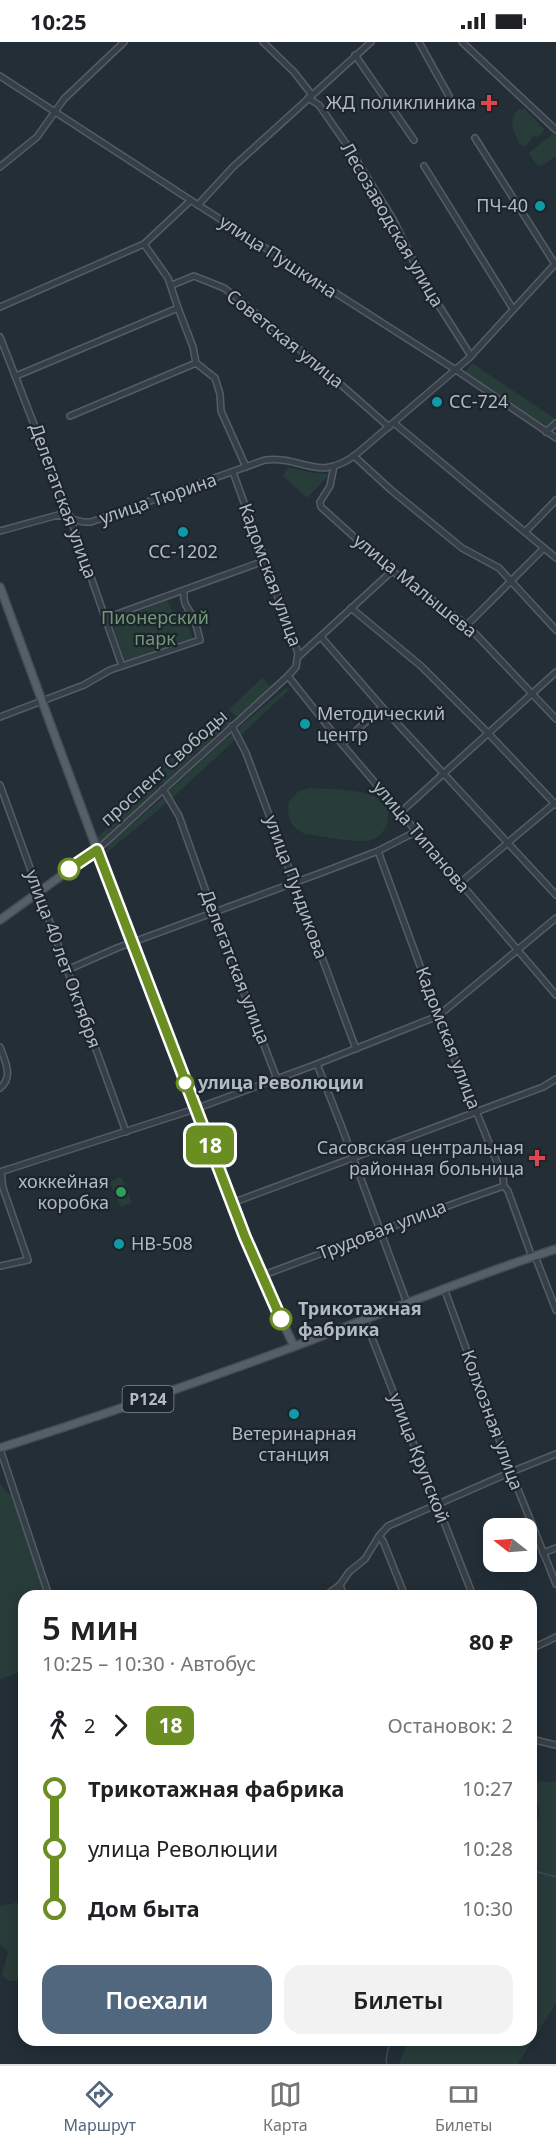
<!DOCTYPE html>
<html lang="ru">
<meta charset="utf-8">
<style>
:root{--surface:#fff;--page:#f2f2f2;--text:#202124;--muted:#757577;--line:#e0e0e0;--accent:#51677e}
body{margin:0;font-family:"Noto Sans",sans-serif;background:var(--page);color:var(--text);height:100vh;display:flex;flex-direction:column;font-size:22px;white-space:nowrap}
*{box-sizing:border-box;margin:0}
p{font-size:20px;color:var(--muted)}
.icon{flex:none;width:33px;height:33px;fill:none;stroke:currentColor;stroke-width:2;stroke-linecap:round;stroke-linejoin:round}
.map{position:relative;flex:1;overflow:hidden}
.details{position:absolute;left:18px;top:1548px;width:519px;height:456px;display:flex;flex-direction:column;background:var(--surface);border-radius:18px;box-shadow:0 3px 15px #0003}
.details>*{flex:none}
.badge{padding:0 12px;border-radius:9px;font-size:21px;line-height:39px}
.needle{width:39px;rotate:287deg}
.tools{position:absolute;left:483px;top:1476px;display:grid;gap:12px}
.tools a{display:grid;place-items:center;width:54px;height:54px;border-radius:12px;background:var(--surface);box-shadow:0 3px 15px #0003;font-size:30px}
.map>.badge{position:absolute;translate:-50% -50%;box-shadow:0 0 0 3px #fff}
.legs{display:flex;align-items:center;gap:9px;height:66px;padding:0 24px;font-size:20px}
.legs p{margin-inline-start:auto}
.head{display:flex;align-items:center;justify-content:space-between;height:102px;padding:0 24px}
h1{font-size:33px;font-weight:600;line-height:45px}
.cta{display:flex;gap:12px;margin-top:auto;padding:12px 24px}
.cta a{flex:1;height:69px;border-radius:18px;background:var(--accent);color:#fff;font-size:24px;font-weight:600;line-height:69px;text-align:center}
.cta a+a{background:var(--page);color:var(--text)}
ul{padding:0 24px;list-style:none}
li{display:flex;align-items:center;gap:21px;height:60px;font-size:22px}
li i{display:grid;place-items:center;width:9px;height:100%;margin:0 8px;background:currentColor}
li i::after{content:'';width:15px;height:15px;margin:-8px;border:4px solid;border-radius:50%;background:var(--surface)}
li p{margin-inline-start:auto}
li:first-child i{background:linear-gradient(#0000 50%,currentColor 0)}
li:last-child i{background:linear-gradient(currentColor 50%,#0000 0)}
.status{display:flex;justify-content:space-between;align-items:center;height:42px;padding:0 30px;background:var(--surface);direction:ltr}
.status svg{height:16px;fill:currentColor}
.tabs{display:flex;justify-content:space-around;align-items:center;height:84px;border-top:2px solid var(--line);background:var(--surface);font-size:16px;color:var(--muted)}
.tabs a{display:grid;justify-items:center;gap:3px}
.tabs .selected{color:var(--accent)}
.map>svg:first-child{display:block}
.green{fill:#283c3a}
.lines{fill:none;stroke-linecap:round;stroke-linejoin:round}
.stream{stroke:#3a4d5e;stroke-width:1.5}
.minor-casing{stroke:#545d65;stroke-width:8}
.major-casing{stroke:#434b54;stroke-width:10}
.minor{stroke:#363f47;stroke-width:5}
.major{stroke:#555f67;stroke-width:7}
.line-1-casing{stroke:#fff;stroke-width:14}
.line-1{stroke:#6b8e23;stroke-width:9}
.health-dot{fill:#e0444e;stroke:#1c242c;stroke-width:2}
.culture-dot{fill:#0f9aa8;stroke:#1c242c;stroke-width:2}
.stop-1-dot{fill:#fff;stroke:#6b8e23;stroke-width:3}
.leisure-dot{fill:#2e9e5b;stroke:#1c242c;stroke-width:2}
.labels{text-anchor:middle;stroke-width:4.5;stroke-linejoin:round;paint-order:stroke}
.shield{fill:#1c242c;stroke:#848d96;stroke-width:1.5}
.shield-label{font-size:16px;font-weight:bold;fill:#b1bac4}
.poi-label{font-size:18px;fill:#b1bac4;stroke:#1c242c;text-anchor:end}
.street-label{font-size:18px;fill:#b1bac4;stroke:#1c242c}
.park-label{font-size:18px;fill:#729776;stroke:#1c242c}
.stop-label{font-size:18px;font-weight:bold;fill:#b1bac4;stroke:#1c242c;text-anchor:start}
</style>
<div class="status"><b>10:25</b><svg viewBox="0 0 49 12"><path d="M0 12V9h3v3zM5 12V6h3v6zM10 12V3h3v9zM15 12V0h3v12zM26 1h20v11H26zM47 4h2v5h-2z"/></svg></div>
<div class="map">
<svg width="556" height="2022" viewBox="0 0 556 2022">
<rect width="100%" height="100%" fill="#232e37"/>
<g class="green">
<path d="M519,67H525L544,87L542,92L537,95L534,94L525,105L520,103C515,92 506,77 519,67Z"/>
<path d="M553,92L556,94V116L554,115L545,122L538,124L529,112L530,110Z"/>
<path d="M472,321L554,376V378L546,384L465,330Z"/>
<path d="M288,425L313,431L330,432L307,456L283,434Z"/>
<path d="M167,558L172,568L177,571L183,569L193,597L125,620L112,580Z"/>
<path d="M262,636L270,644L269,647L239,674H235L229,667Z"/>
<path d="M286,646L290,647L240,694L239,685Z"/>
<path d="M223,668L231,676L230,681L201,708H197L196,707L199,703L193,697Z"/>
<path d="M230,693L234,694L236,697L172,756L170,753V748Z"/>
<path d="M185,701L194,710V713L165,741H162L159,738L166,731L160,725Z"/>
<path d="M150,737L157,745V749L102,799H97L96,796L122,772L119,768Z"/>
<path d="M310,746C332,748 399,744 387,782C384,790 378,796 371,798C357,802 321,794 305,792C290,785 286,774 289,759L299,749Z"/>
<path d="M165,754L169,759L104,813L109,802Z"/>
<path d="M119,1135L122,1136L132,1160L122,1165L120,1163L110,1141Z"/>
<path d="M0,1442L13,1456L45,1554H24V1629L0,1637Z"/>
<path d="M532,1739L556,1740V1961L518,2022H399L409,1998H531V1787L540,1773Z"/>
<path d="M24,1859V1931L21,1938C12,1940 8,1940 2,1933L8,1910L0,1903V1864Z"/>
</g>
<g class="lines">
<g class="stream">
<path d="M531,1828L556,1835"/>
<path d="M387,2022L386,2018L390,1998"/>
</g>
<defs>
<g id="minor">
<path d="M263,0L294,30L312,53"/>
<path d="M419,0L449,54"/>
<path d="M462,0L556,88"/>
<path d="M355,13L414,98"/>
<path d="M0,34L195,161L456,328L556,396"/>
<path d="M308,56L319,63L349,106L393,177L422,237L471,314"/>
<path d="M475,96L555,222"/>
<path d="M424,124L513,267"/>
<path d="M0,125L37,95L64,57L124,0"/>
<path d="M198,163L233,125L371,0"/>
<path d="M144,202L168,236L178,266L193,305L196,321L215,336L220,352L221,369L246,425"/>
<path d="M172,243L194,234L224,246L242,260L321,325L389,385"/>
<path d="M0,265L144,202L190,159"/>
<path d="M0,295L70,475L122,624"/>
<path d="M16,334L178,266"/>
<path d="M70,374L196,321"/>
<path d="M394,381L556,516"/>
<path d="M546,390L556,381"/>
<path d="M354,414L391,448L462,506L499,526L556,588"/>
<path d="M334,424L330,444L320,460L321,465L392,529L467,583L556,677"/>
<path d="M0,489L58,473L83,480H91L265,418C303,413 319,443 359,410L469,316L556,221"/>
<path d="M525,490L556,458"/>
<path d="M351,566L421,624L488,691L556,763"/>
<path d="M106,576L264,519"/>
<path d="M467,583L544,506"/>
<path d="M321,595L382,665L556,853"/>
<path d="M298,615L392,529"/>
<path d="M288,634L342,702L556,953"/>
<path d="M0,675L84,643L110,628L200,598C198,590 196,580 192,573C186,564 183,561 184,549"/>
<path d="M232,684L246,711L356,1007"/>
<path d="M342,702L382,665"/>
<path d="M0,743L126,1090"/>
<path d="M163,747L179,774L214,872L277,1037"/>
<path d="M401,770L556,630"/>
<path d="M97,808L288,634L296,625L298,611L233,430"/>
<path d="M378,809L449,1003L503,1135L504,1144L508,1149L532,1215"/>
<path d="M460,841L555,761"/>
<path d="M67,928L117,906L326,829L378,809L417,789"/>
<path d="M0,1005C5,1019 14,1035 0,1046"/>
<path d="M317,1022L341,1083L407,1261"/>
<path d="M0,1130L195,1067L317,1022L438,974L556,876"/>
<path d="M232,1161L543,1045L556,1037"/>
<path d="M535,1214L556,1268"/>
<path d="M0,1224L28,1218L3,1146L1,1130"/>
<path d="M261,1234C342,1204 422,1172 504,1144"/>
<path d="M444,1246L511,1430L556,1542"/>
<path d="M365,1278L473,1554"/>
<path d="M0,1407L49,1554"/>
<path d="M379,1494L383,1499L405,1554"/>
<path d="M543,1511L556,1506"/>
<path d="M340,1543L344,1554"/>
<path d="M325,1554L340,1543L349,1530L365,1517L379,1494L388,1484L511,1430L556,1412"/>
<path d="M531,1607L556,1595"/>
<path d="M531,1697L556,1703"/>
</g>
<g id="major">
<path d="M0,545C58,702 115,859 176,1016C213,1113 249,1211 294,1304"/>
<path d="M0,878L97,808"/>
<path d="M0,1406C104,1373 207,1337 309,1299C391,1268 472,1234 556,1207"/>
</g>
</defs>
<use href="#minor" class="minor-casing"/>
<use href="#major" class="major-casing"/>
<use href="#minor" class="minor"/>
<use href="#major" class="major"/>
</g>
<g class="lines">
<defs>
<path id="line-1" d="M69,827L97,808L245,1195L281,1277"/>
</defs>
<use href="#line-1" class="line-1-casing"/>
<use href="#line-1" class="line-1"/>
</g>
<g class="health-dot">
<path d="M486 52h6v6h6v6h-6v6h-6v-6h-6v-6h6z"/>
<path d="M534 1107h6v6h6v6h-6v6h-6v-6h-6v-6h6z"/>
</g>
<g class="culture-dot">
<circle cx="540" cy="164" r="6"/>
<circle cx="437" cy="360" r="6"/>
<circle cx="183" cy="490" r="6"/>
<circle cx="305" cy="682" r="6"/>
<circle cx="119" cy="1202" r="6"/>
<circle cx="294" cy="1372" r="6"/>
</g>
<g class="stop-1-dot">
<circle cx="69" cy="827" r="10"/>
<circle cx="185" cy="1041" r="8"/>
<circle cx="281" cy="1277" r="10"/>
</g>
<circle class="leisure-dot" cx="121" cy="1150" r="6"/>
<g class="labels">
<rect class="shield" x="122.5" y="1344" width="51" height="26" rx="4.5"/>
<g class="shield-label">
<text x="148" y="1363">Р124</text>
</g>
<g class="poi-label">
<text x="476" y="67">ЖД поликлиника</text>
<text x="528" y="170">ПЧ-40</text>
<text x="449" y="366" text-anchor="start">СС-724</text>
<text x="183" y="516" text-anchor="middle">СС-1202</text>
<text x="317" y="678" text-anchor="start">Методический<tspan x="317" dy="21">центр</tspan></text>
<text x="524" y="1112">Сасовская центральная<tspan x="524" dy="21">районная больница</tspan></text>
<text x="109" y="1146">хоккейная<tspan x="109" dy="21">коробка</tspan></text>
<text x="131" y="1208" text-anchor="start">НВ-508</text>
<text x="294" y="1398" text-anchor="middle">Ветеринарная<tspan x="294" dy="21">станция</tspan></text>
</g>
<g class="street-label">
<text transform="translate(392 183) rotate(60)" y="6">Лесозаводская улица</text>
<text transform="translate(278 215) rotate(33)" y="6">улица Пушкина</text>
<text transform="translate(285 297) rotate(39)" y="6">Советская улица</text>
<text transform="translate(158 457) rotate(-19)" y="6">улица Тюрина</text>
<text transform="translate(63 459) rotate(70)" y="6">Делегатская улица</text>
<text transform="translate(270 533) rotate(70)" y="6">Кадомская улица</text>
<text transform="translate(415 544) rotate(39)" y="6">улица Малышева</text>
<text transform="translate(164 726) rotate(-42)" y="6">проспект Свободы</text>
<text transform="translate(421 795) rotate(50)" y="6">улица Типанова</text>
<text transform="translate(296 845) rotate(70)" y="6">улица Пундикова</text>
<text transform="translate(63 917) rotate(70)" y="6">улица 40 лет Октября</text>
<text transform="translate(235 925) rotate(69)" y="6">Делегатская улица</text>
<text transform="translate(448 996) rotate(69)" y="6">Кадомская улица</text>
<text transform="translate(382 1188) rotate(-21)" y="6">Трудовая улица</text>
<text transform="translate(492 1378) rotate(70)" y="6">Колхозная улица</text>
<text transform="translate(419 1416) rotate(69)" y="6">улица Крупской</text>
</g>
<g class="park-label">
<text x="155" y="582">Пионерский<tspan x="155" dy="21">парк</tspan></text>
</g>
<g class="stop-label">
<text x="198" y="1047">улица Революции</text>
<text x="298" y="1273">Трикотажная<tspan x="298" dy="21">фабрика</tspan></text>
</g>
</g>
</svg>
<div class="tools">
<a><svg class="needle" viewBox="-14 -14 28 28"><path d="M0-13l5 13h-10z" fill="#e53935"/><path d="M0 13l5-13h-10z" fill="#757577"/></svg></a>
</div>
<b class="badge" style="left:210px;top:1103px;background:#6b8e23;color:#fff">18</b>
<section class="details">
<div class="head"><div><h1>5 мин</h1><p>10:25 – 10:30 · Автобус</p></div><b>80 ₽</b></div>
<div class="legs"><svg class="icon" aria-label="walk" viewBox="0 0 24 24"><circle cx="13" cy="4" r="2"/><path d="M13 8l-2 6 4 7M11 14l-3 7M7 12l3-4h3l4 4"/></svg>2<svg class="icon" aria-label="forward" viewBox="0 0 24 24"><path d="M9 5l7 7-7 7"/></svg><b class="badge" style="background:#6b8e23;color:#fff">18</b><p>Остановок: 2</p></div>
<ul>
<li><i style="color:#6b8e23"></i><b>Трикотажная фабрика</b><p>10:27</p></li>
<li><i style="color:#6b8e23"></i><span>улица Революции</span><p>10:28</p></li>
<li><i style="color:#6b8e23"></i><b>Дом быта</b><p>10:30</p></li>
</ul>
<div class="cta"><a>Поехали</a><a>Билеты</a></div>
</section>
</div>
<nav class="tabs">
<a class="selected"><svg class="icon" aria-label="directions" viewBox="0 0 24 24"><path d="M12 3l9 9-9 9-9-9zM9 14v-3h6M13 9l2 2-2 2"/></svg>Маршрут</a>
<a><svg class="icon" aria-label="map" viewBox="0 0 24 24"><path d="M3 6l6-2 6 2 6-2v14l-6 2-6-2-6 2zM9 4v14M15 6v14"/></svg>Карта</a>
<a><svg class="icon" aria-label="tickets" viewBox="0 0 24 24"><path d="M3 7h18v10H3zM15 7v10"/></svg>Билеты</a>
</nav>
